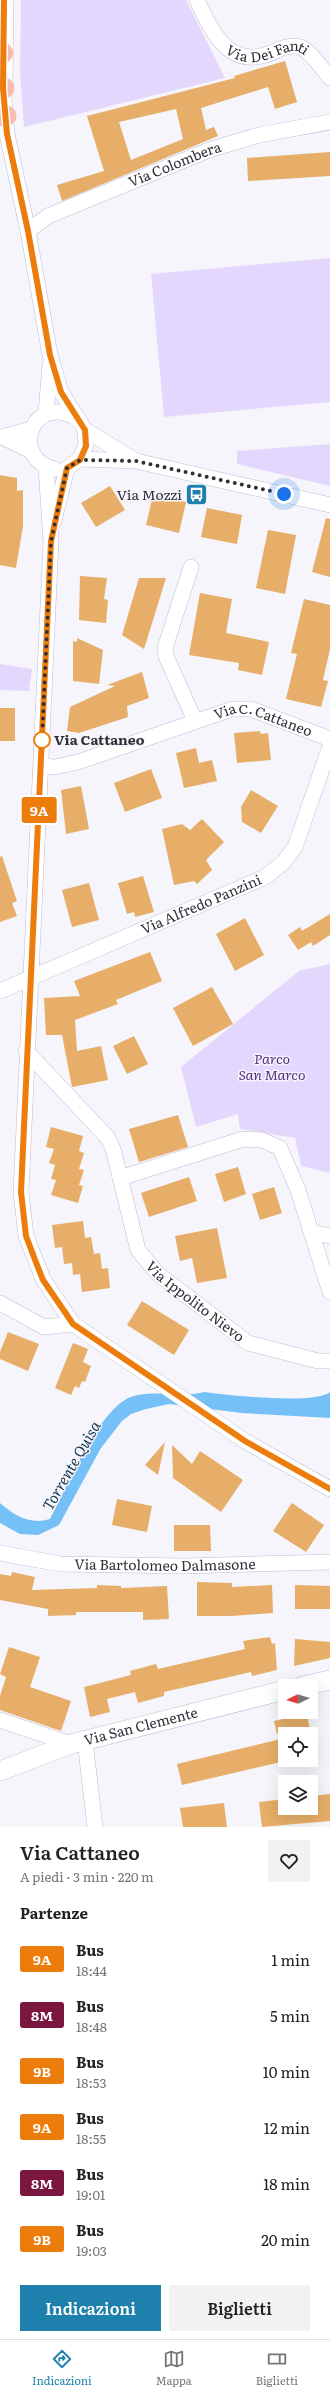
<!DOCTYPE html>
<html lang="it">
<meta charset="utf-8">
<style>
:root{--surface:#fff;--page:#f2f2f2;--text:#222;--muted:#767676;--line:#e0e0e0;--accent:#1e80ac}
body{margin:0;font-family:Literata,serif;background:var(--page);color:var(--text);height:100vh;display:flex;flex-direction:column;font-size:15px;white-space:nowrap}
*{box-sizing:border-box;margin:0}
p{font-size:13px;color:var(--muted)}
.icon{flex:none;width:22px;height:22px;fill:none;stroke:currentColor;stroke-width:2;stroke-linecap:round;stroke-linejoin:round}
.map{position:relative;height:1827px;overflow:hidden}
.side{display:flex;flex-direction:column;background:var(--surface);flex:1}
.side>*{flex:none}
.badge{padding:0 8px;border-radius:3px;font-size:14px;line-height:26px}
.needle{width:26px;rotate:265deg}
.fabs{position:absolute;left:278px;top:1679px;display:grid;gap:8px}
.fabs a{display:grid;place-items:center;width:40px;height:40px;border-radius:0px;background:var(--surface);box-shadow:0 4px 16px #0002;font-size:20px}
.you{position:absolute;width:20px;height:20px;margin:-10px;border:3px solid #fff;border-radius:50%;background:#1a73e8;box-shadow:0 0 0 6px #1a73e833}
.map>.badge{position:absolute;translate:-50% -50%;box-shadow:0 0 0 2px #fff}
h2{padding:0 20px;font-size:15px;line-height:36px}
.round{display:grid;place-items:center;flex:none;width:42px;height:42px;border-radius:0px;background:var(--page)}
.summary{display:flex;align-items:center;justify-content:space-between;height:68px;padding:0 20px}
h1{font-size:19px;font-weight:600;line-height:30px}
.button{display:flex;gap:8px;margin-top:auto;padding:8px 20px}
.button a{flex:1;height:46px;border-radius:0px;background:var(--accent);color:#fff;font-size:16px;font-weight:600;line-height:46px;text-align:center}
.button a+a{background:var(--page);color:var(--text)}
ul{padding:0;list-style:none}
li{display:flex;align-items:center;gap:12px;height:56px;padding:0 20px}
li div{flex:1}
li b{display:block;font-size:15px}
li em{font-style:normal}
li .badge{min-width:44px;font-weight:700;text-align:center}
.tab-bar{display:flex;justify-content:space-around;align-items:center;height:56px;border-top:1px solid var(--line);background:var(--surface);font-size:11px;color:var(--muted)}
.tab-bar a{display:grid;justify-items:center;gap:2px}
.tab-bar .current{color:var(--accent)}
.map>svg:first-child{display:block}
.green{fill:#e3d7fe}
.water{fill:#75c0f7}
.building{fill:#e6ae68;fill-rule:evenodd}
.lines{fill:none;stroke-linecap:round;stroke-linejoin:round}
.minor-casing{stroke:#c2bad5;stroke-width:16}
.tertiary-casing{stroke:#c2bad5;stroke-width:20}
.trunk-casing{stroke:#d2d1d3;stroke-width:23}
.minor{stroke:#fff;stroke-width:15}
.tertiary{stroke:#fff;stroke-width:19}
.trunk{stroke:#fbbaac;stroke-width:22}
.line-casing{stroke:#fff;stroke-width:9}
.line{stroke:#ec7c0c;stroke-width:6}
.walk{stroke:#322f39;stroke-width:4;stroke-dasharray:0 7.2}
.stop-dot{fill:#fff;stroke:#ec7c0c;stroke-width:2}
.labels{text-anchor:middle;stroke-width:3;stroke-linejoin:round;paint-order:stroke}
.street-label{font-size:14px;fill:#322f39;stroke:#f6f5fb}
.poi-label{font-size:14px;fill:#322f39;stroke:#f6f5fb;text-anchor:end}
.stop-label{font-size:14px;font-weight:bold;fill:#322f39;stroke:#f6f5fb;text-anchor:start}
.park-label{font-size:14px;font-style:italic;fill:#563188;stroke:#f6f5fb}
.water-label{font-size:15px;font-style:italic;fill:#18384f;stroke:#f6f5fb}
</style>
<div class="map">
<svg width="330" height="1827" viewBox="0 0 330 1827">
<rect width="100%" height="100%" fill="#f6f5fb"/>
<g class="green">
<path d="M21,0H186L225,78L24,127L20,71Z"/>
<path d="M330,258V402L164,417L151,274Z"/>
<path d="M330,444V486L237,464V451Z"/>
<path d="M0,664L32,669L29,691L0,690Z"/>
<path d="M330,964V1173L301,1166L295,1138L240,1129L238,1114L196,1127L181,1067L299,971Z"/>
</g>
<path class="water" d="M204,1392C226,1395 315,1405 330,1392V1418L242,1413L169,1404L146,1409L131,1414L122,1421L101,1448L59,1525L38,1535L20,1534L0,1523V1503C15,1516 30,1525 50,1519C67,1489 100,1404 134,1396C158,1390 181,1398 204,1392Z"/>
<g class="building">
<path d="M285,61L297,102L275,109L268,87L201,108L206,130L214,127L218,136L62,201L57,185L104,171L87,116L235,78L234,76ZM176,109L183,139L131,160L119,122Z"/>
<path d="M330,152V176L248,181L247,158Z"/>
<path d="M0,475L17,478V491L23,490V526L16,568L0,565Z"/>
<path d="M110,486L125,510L96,527L81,503Z"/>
<path d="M153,495L186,502L179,533L146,525Z"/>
<path d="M207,508L242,515L237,544L201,537Z"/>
<path d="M326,518L330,519V577L312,572Z"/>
<path d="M268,530L296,535L285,594L256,588Z"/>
<path d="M80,576L107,578L104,599L108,600L106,623L79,620Z"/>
<path d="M139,578H166L144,649L122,635Z"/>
<path d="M200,593L232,599L226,633L269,642L262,675L238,670L239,663L189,655Z"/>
<path d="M304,599L330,605V649L323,680L328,681L321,707L286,699L297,654L291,653Z"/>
<path d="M77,638L103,650L99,684L73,681V641L77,642Z"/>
<path d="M142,672L149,698L127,706L128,717L79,733L67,731L70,707L115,686L107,685Z"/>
<rect x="0" y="708" width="15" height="33"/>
<path d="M260,731L261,734L268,733L271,760L237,763L234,733Z"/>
<path d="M196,748L199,763L212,760L217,781L184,788L176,753Z"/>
<path d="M151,769L162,798L125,812L114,783Z"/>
<path d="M81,786L89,829L66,834L61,790Z"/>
<path d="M251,790L278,806L261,833L242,822L241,807Z"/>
<path d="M202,819L224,842L206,860L212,870L197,884L194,881L174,885L162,829L182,824L190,830Z"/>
<path d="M2,856L17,901L12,903L17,916L0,922V857Z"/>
<path d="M143,876L154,912L135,917L134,912L127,914L118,883Z"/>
<path d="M89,883L99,920L72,927L62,890Z"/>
<path d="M330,914V935L313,946L311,942L298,950L288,935L300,927L302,931Z"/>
<path d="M245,918L264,955L235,971L216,934Z"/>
<path d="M150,952L162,981L116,1000L118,1004L75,1020L77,1051L101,1046L108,1080L72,1087L62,1035H46L44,998L80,996L74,981Z"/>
<path d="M212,987L233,1024L193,1046L173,1008Z"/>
<path d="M134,1036L148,1064L127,1074L113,1046Z"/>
<path d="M178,1115L188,1147L139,1162L129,1129Z"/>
<path d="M51,1127L83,1136L79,1151L84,1153L79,1169L84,1170L79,1185L83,1186L78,1203L51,1195L56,1180L51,1179L55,1165L49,1163L54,1149L46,1147Z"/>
<path d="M238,1167L246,1194L224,1202L215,1174Z"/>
<path d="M189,1177L197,1201L149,1217L141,1193Z"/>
<path d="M274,1187L282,1213L260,1220L252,1194Z"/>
<path d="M83,1221L85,1238L91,1237L94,1254L100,1253L102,1269L108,1268L110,1288L82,1292L80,1274L73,1275L72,1263L64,1264L62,1247L55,1248L52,1225Z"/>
<path d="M217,1228L227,1278L197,1283L192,1258L180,1261L175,1236Z"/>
<path d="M142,1301L189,1330L174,1355L127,1325Z"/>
<path d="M8,1332L39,1344L28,1371L0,1359V1352Z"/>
<path d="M73,1343L88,1349L83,1362L91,1366L85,1382L82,1381L79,1388L75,1386L71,1395L55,1388Z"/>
<path d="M165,1442L158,1475L145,1465Z"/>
<path d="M172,1445L192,1464L200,1451L243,1480L221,1512L173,1478Z"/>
<path d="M117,1499L152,1506L147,1532L112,1525Z"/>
<path d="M292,1503L324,1525L306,1552L273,1531Z"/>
<path d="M174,1525H210L211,1551H174Z"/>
<path d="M12,1572L35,1577L32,1590L97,1588V1585L121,1586V1588L167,1586L169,1619L143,1620V1612H76V1615L48,1616V1609L0,1600V1574L11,1576Z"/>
<path d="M197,1582L232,1583V1587L272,1585L273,1613L231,1616H197Z"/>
<path d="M295,1585L330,1586V1609H295Z"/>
<path d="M270,1637L272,1644L275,1643L277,1670L252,1676L251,1672L164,1692V1696L138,1703L135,1692L107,1699L110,1712L90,1717L84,1687L131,1675L130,1671L156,1664L158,1669L245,1649L243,1641Z"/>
<path d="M295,1639L330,1642V1658L294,1666Z"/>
<path d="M9,1647L40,1657L30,1687L71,1701L61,1731L0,1710V1696L6,1677L0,1674Z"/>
<path d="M307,1714L310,1730L300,1731L301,1734H277L274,1721Z"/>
<path d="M285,1738V1761L182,1785L177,1764Z"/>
<path d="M330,1794V1821L262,1827L259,1802L285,1799V1808H311V1796Z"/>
<path d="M224,1803L227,1827H183L180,1808Z"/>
</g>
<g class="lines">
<defs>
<g id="minor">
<path id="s1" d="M197,0C212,32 229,70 271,53C279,49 291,44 300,47C312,52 322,69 330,78"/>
<path d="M3,88L7,134L28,231L50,355L61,392L85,430L86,445L80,459L67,468L54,521"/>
<path id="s2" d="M28,231L48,216L209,150L259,135L330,122"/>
<path d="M46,413L50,365"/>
<path d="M31,451L2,437L31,429"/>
<path d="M80,459L136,461L85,430"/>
<path d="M136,461L330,505"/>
<path d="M46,467L51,541L21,1192L26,1236L43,1279L73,1324L245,1441L330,1489"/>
<path d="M55,469C7,458 34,389 79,420"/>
<path d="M191,567L165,648L166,656L195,721"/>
<path id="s3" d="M41,766L55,767L78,762L232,709H251L330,739"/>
<path id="s4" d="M0,991L265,877L283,863L295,847L330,746"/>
<path id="s5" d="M26,1051L108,1138L113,1149L138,1250L158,1274L248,1343L318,1361H330"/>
<path d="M120,1178L243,1139L262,1140L280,1148L298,1190L330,1292"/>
<path d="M311,1232L330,1236"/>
<path d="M0,1303L44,1327L73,1324"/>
<path id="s6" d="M0,1553L60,1564L184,1566L330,1562"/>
<path d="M0,1720L71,1744"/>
<path d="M85,1741L95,1827"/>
</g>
<g id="tertiary">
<path d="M3,88L4,0"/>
<path d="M303,1686L330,1680"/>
<path id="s7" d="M0,1771L71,1744L285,1690"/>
</g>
<g id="trunk">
<path d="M0,53H2"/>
<path d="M0,88H3"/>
<path d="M0,112L5,116"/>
</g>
</defs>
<use href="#minor" class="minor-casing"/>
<use href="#tertiary" class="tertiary-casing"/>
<use href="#trunk" class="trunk-casing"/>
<use href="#minor" class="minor"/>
<use href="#tertiary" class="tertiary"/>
<use href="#trunk" class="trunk"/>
</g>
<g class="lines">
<defs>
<path id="line" d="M4,0L3,88L7,134L28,231L50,355L61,392L85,430L86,446L80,460L67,468L51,541L21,1192L26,1236L37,1265L43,1280L73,1324L245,1441L330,1489"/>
</defs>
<use href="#line" class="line-casing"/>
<use href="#line" class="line"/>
<path class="walk" d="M42,740L51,541L67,468L80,460L136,461L284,494"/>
</g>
<defs>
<symbol id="bus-square" viewBox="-11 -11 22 22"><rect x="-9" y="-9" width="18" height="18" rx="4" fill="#1e80ac" stroke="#f6f5fb"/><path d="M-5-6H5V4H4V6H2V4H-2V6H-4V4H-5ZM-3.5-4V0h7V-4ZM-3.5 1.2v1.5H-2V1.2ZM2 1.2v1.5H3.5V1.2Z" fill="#fff"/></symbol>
</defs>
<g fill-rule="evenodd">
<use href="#bus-square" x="184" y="482" width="25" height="25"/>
</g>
<circle class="stop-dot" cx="42" cy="740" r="8"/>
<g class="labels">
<g class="street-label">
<text dy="5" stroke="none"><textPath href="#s1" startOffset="100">Via Dei Fanti</textPath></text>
<text dy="5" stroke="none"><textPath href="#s2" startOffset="162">Via Colombera</textPath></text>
<text dy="5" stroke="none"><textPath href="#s3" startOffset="233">Via C. Cattaneo</textPath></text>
<text dy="5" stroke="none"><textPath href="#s4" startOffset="219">Via Alfredo Panzini</textPath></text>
<text dy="5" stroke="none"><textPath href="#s5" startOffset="313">Via Ippolito Nievo</textPath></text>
<text dy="5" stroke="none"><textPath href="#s6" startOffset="166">Via Bartolomeo Dalmasone</textPath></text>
<text dy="5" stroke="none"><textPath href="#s7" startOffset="148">Via San Clemente</textPath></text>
</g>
<g class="poi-label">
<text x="182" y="500">Via Mozzi</text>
</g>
<g class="stop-label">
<text x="54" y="745">Via Cattaneo</text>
</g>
<g class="park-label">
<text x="272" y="1064">Parco<tspan x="272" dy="16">San Marco</tspan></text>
</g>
<g class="water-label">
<text transform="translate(72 1466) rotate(-60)" y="5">Torrente Quisa</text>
</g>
</g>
</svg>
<div class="fabs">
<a><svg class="needle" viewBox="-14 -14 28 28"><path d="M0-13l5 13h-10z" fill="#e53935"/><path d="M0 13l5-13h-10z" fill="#767676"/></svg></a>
<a><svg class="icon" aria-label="locate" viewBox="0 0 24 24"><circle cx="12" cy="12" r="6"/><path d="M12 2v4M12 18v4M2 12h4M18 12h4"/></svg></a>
<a><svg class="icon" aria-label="layers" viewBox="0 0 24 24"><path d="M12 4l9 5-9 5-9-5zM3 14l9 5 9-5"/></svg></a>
</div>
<div class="you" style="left:284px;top:494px"></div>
<b class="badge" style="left:39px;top:810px;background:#ec7c0c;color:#fff">9A</b>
</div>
<section class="side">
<div class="summary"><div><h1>Via Cattaneo</h1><p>A piedi · 3 min · 220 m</p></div><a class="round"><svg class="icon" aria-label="heart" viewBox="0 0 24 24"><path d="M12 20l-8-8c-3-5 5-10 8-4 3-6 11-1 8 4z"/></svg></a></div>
<h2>Partenze</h2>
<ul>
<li><span class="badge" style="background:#ec7c0c;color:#fff">9A</span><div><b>Bus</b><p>18:44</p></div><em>1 min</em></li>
<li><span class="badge" style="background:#7b163e;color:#fff">8M</span><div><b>Bus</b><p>18:48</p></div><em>5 min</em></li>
<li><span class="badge" style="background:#ec7c0c;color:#fff">9B</span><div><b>Bus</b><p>18:53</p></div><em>10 min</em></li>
<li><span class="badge" style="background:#ec7c0c;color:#fff">9A</span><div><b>Bus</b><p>18:55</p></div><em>12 min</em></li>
<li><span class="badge" style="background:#7b163e;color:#fff">8M</span><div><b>Bus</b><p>19:01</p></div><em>18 min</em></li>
<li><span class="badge" style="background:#ec7c0c;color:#fff">9B</span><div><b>Bus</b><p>19:03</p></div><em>20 min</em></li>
</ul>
<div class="button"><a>Indicazioni</a><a>Biglietti</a></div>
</section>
<nav class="tab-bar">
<a class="current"><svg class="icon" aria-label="directions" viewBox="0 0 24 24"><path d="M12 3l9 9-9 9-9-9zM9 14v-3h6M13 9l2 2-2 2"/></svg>Indicazioni</a>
<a><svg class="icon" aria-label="map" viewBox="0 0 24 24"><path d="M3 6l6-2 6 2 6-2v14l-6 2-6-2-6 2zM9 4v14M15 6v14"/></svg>Mappa</a>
<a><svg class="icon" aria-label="tickets" viewBox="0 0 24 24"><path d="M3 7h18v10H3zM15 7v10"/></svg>Biglietti</a>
</nav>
